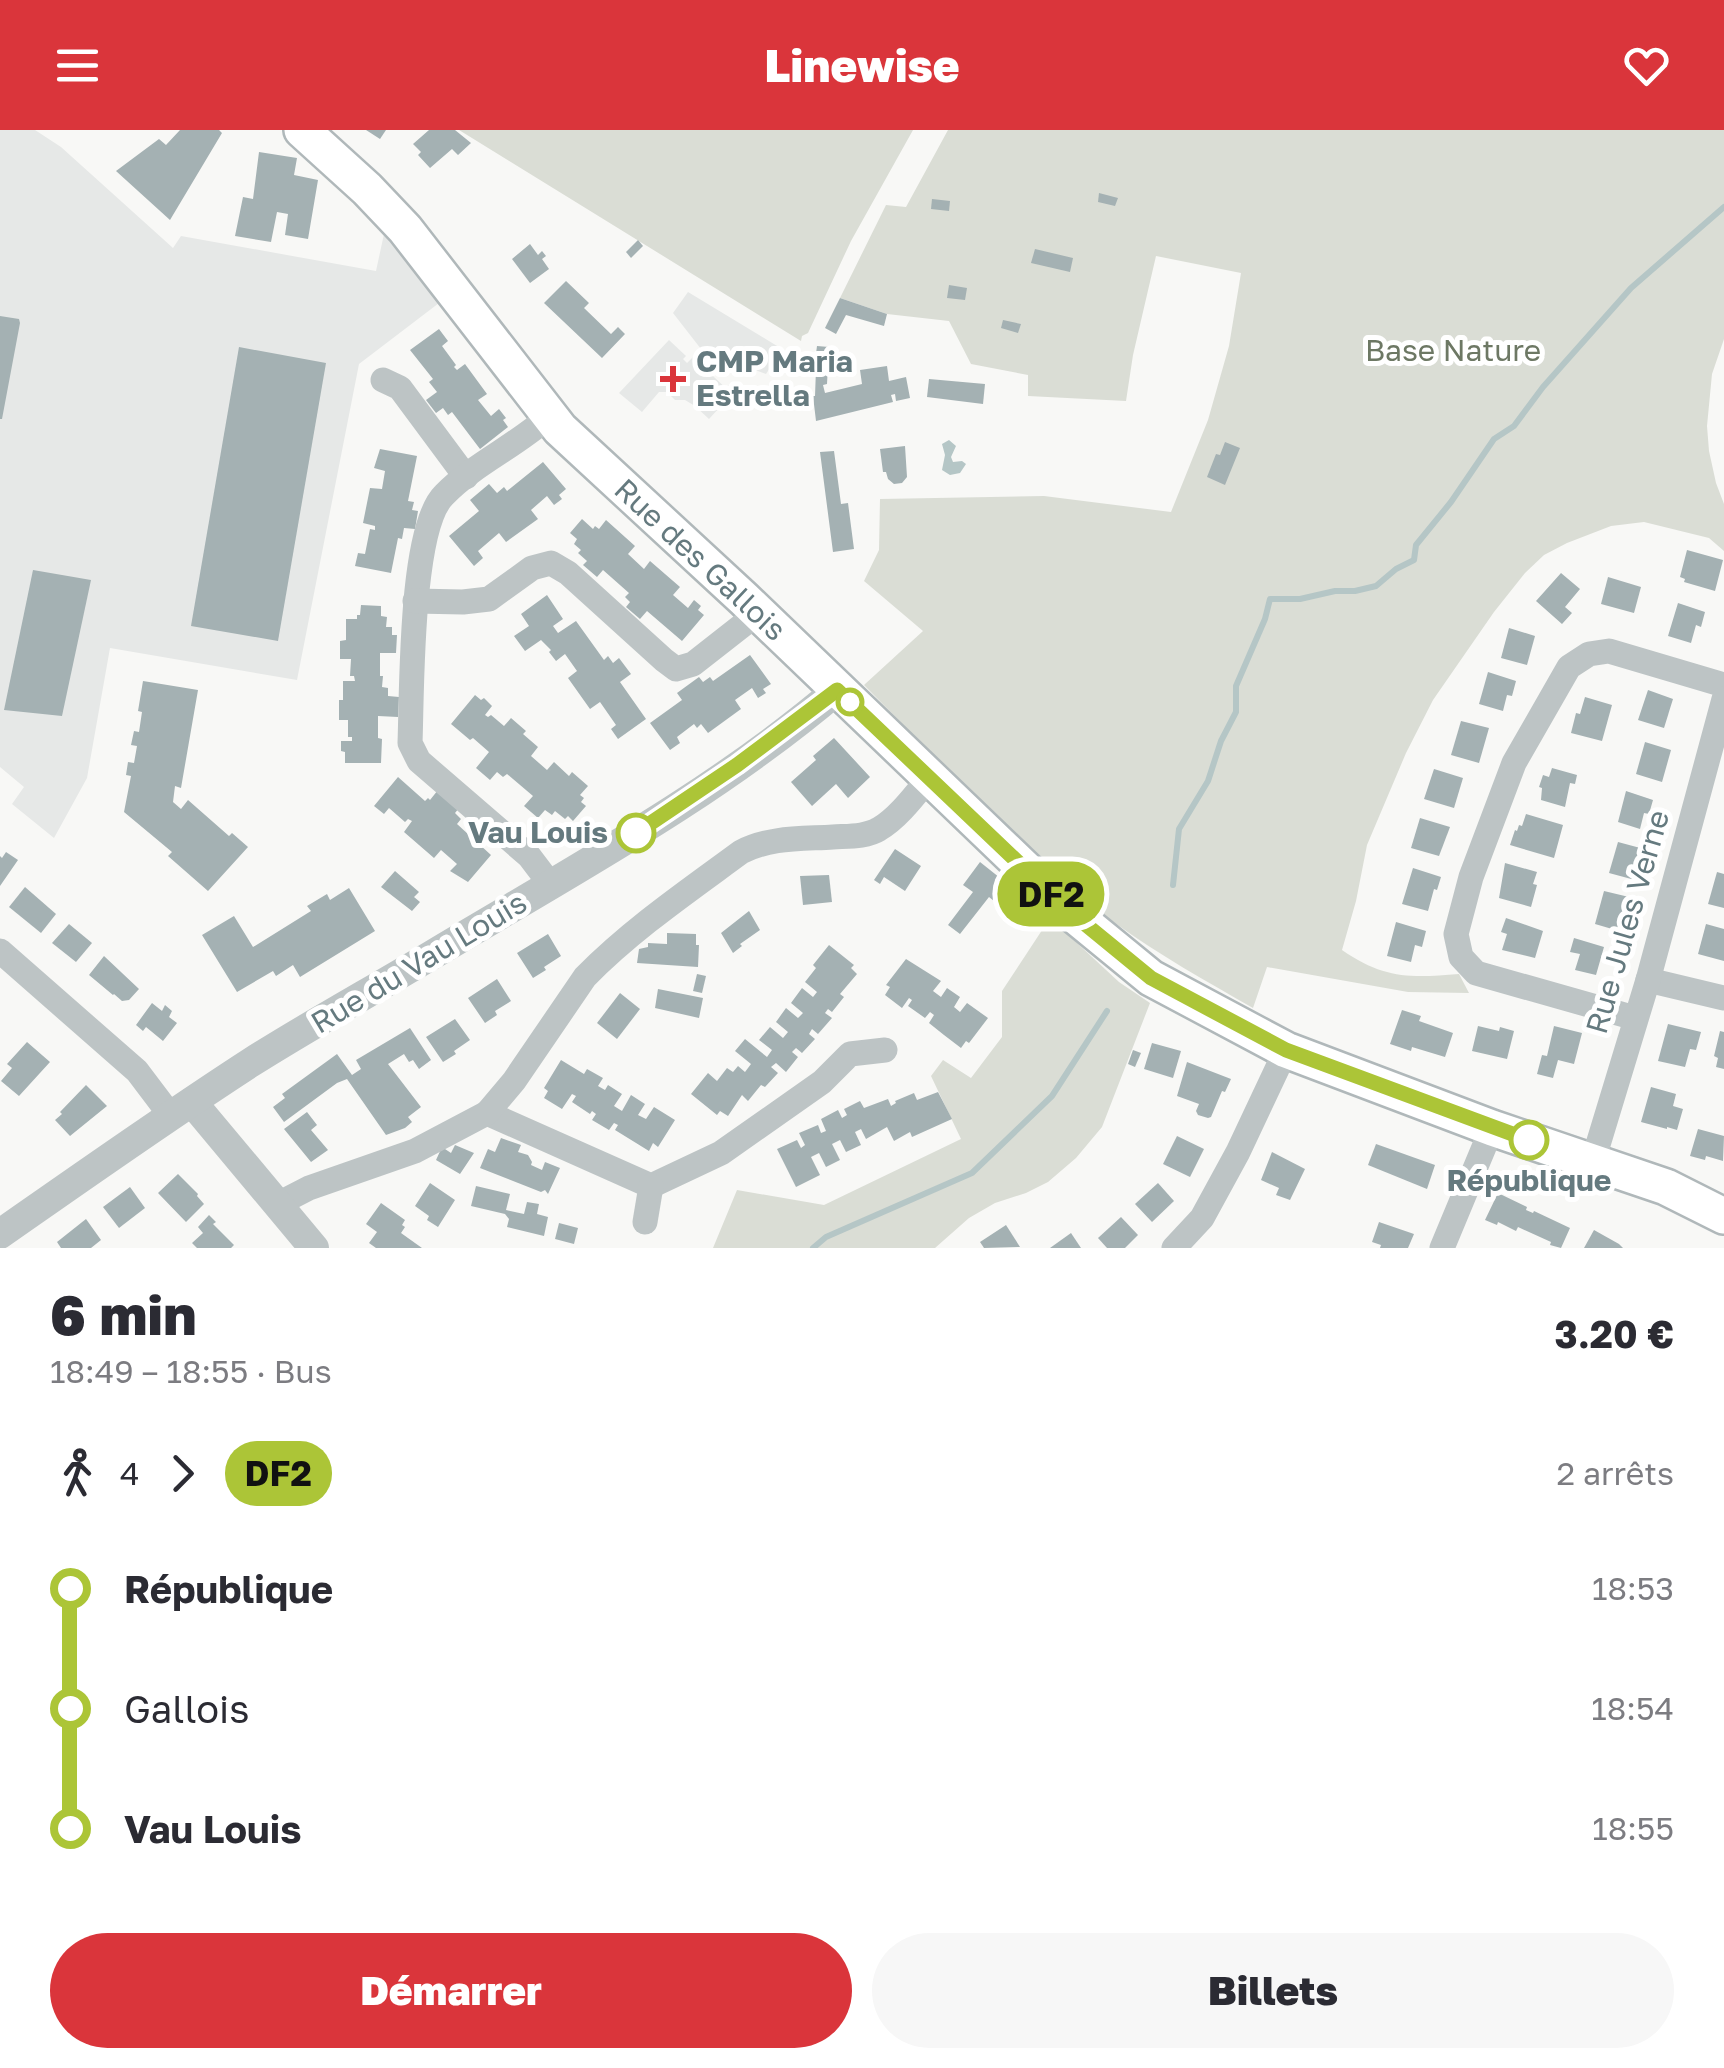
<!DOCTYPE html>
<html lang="fr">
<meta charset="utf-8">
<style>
:root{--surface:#fff;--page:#f7f7f7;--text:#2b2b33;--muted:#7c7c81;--accent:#da353b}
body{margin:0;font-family:"Golos Text",sans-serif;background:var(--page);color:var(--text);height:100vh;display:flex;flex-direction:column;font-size:38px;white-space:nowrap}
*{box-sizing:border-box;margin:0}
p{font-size:32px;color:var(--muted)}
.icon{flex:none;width:55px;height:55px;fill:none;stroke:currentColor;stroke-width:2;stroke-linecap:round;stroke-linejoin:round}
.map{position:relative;height:1118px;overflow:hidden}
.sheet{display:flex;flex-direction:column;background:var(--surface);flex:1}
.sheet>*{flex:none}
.badge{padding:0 20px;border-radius:32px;font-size:35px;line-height:65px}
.map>.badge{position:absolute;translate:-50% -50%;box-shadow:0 0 0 5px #fff}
.legs{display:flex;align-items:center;gap:15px;height:110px;padding:0 50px;font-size:32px}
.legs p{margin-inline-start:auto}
.head{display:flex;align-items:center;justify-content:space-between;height:170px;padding:0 50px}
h1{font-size:55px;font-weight:800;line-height:75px}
.button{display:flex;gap:20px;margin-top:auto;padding:20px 50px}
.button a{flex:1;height:115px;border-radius:60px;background:var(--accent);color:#fff;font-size:40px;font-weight:800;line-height:115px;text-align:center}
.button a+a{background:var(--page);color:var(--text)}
ul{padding:0 50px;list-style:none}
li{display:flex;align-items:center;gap:35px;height:120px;font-size:38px}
li i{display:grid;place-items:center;width:15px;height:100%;margin:0 12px;background:currentColor}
li i::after{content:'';width:25px;height:25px;margin:-12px;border:8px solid;border-radius:50%;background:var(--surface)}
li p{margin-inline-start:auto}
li:first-child i{background:linear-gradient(#0000 50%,currentColor 0)}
li:last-child i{background:linear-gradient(currentColor 50%,#0000 0)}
header{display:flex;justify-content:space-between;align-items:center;height:130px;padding:0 50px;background:var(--accent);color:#fff;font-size:45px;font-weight:800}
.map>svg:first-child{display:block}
.built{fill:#e6e8e7}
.green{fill:#daddd5}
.water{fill:#b5c6c6}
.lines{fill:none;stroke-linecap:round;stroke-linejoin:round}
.stream{stroke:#b5c6c6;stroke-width:6}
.building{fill:#a4b1b3}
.secondary-casing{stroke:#b0b8ba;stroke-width:40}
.minor{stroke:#bdc4c5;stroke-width:25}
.tertiary{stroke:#bdc4c5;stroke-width:30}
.secondary{stroke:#fff;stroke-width:35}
.line-1-casing{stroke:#fff;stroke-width:22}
.line-1{stroke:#acc537;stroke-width:15}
.poi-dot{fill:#da353b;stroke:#fff;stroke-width:4}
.stop-1-dot{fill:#fff;stroke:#acc537;stroke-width:5}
.labels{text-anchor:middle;stroke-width:10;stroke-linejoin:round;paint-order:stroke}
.park-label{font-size:30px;fill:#6d7864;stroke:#fff}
.poi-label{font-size:30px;font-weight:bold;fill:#657a7f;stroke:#fff;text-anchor:start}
.street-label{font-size:30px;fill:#657a7f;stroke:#fff}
.stop-label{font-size:30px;font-weight:bold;fill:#657a7f;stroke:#fff;text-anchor:end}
</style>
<header><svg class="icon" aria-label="menu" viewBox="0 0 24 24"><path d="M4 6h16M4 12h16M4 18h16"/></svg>Linewise<svg class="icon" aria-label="heart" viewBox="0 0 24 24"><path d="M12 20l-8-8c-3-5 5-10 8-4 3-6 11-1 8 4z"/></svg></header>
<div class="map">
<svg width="1724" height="1118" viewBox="0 0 1724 1118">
<rect width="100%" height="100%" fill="#f8f8f6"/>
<g class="built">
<path d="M0,0H35L61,17L173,118L181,106L376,141L384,104L439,173L359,234L297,550L110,518L87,648L54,708L12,674L24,657L0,637Z"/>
<path d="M688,162L782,219L766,244L706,222L696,230L732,264L709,289L695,276L685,270H675L667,262H659L642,282L619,263L669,210L686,226L683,229L687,233L701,219L673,183Z"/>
</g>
<g class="green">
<path d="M459,0H913L851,111L808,203L802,206L801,211Z"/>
<path d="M948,0H1724V209L1712,244L1707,296L1709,321L1716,353L1724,374V421L1709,408L1644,392L1611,396L1567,413L1544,425L1525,443L1494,482L1433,570L1406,623L1367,715L1356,771L1342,820C1384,849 1410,848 1459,844L1469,863L1408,862L1267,837L1253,878C1206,851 1159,825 1115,793C1025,726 944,635 864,555L923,501L864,451L879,420L880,369L1044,366L1171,382L1208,290L1229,216L1241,143L1156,126L1133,225L1126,271L1028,266V245L971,234L949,191L887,184L840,168L886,75L906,77Z"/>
<path d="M1050,788L1119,852L1150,873L1102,997L1076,1028L1048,1052L1026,1063L995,1073L969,1088L935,1118H713L737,1060L824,1075L961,1009L931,946L943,930L971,948L1002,907V861Z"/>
</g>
<path class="water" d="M949,310L956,316L951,327L953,332L962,331L966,334L960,343L950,345L942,340L945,325L942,314Z"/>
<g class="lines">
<g class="stream">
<path d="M1173,755L1179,699L1208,651L1221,611L1236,582V556L1265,489L1270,469H1300L1335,461H1355L1376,456L1396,439L1414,430L1416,415L1451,372L1494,309L1514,296L1543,257L1631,158L1724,77"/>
<path d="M813,1118L826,1107L972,1043L1052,966L1107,881"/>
</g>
</g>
<g class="building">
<path d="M180,0H219L222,3L170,90L116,41L159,9L166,15Z"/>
<path d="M366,0H386L380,9Z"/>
<path d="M429,0H455L471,13L458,25L452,19L430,38L418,25L421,22L413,14Z"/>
<path d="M259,22L297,28L294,45L318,50L308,109L285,105L288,84L277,82L271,112L235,106L243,67L253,69Z"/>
<path d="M1099,63L1118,68L1115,76L1098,72Z"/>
<path d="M932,69L950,71L949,81L931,79Z"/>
<path d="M638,110L643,116L631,128L626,122Z"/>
<path d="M530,114L538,125L542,121L546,126L542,129L549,139L530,153L512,129Z"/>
<path d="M1035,119L1073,128L1070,142L1031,133Z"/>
<path d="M566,151L589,173L584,178L611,204L618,197L625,204L602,228L544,173Z"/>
<path d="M949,155L967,158L965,170L947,168Z"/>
<path d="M840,168L887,184L884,196L846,185L836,204L825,198Z"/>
<path d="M0,186L19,189L20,193L2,289H0Z"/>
<path d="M1003,190L1021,194L1018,203L1001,198Z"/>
<path d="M439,199L448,211L442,216L456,235L454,237L457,240L465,234L487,264L478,270L491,286L499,279L506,288L503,290L508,297L480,319L452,282L448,285L443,278L436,283L426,270L437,262L429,252L433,249L410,220Z"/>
<path d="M817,216L829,217L827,254L823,255L825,263L862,254L860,240L887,236L889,251L906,247L910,268L896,271L895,264L891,265L893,272L816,291L813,266H815L816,239H814Z"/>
<path d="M239,217L326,233L278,511L191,496Z"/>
<path d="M929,249L985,254L983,274L927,267Z"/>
<path d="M1225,312L1240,318L1225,355L1207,347L1216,324L1220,325Z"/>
<path d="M905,316L907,347L902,353L894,354L888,349L886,342H883L880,319Z"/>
<path d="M380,319L417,326L408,371L414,372L412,380L418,381L415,399L404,398L402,409L398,408L391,443L355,436L358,423L365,424L370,399L375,400V396L363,393L370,358L382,359L385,341L374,338Z"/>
<path d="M834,321L841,374L848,373L854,419L833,422L820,322Z"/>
<path d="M543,332L566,359L559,365L562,369L554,375L547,366L531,380L538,389L506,412L499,403L478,421L483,428L474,436L449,406L479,381L470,370L489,354L497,363L504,357L507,361Z"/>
<path d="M582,389L593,399L595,396L599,399L606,390L635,416L628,424L644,439L650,431L680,457L673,465L688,478L694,470L701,476L698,480L704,485L682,511L647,481L640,489L626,477L630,472L625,467L629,463L603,440L597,447L583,435L587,431L578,423L581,420L574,414L577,409L570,403Z"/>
<path d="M1687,420L1723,430L1715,461L1684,452L1685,449L1680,447Z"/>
<path d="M33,440L91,450L62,586L4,580Z"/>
<path d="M1561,443L1580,459L1565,477L1572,483L1562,494L1536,471Z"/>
<path d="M1608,447L1641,457L1634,483L1601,474Z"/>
<path d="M547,465L563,489L553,496L558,503L576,491L604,530L608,526L613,533L619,528L631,544L620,552L646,589L618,609L611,599L616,595L600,572L590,579L568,548L577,541L565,524L556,531L549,522L551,520L541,510L525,521L514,506L529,496L521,484Z"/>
<path d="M1678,473L1705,482L1701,497L1696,495L1691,513L1668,506Z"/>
<path d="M361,475L381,476V486L387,487L386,497H392V505H397L396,523H380V546H383L382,557L388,558V566L399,567L398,587L378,586V608L382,609L381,633H345V622L341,621V611H352V607H348V590H339V570H343V551H355L354,546H350L351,529H340V511L346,510V489H357V485H360Z"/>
<path d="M1509,498L1535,506L1527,535L1501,528Z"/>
<path d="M750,525L771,554L763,559L766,563L758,568L752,558L735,570L741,579L708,603L701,594L697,598L694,594L677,607L680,613L670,620L650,593L682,570L677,563L699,547L703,552L710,547L713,551Z"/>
<path d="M1488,542L1516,551L1512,566L1507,565L1503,581L1479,574Z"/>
<path d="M143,551L198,560L181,658L175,656L173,672L181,679L188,670L229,706L232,703L248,717L208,761L168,726L172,722L124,682L131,646L126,645L128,632L134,633L137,616L131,615L134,601L139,602L142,582L138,581Z"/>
<path d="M1648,560L1673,569L1664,598L1638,590Z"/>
<path d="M475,565L481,570L484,568L492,576L485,585L488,587L491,585L504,596L511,588L526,601L523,604L538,617L531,626L547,640L554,632L569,646L572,642L588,656L580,665L584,668L581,672L586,676L573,691L568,686L565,689L555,681L552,685L545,680L538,688L524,676L533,666L507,644L503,647L497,642L490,650L476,638L489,622L473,608L470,610L451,594Z"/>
<path d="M1585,567L1612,575L1602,611L1571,603L1576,583L1580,584Z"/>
<path d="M1461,591L1489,598L1479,633L1451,625Z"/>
<path d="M834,608L870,647L848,668L836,654L812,676L791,652L816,630L813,626Z"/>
<path d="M1645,612L1671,620L1662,652L1636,644Z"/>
<path d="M1552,638L1577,645L1575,654L1570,653L1565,677L1541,670L1542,658L1539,657L1543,645L1549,647Z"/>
<path d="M1434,639L1463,648L1454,678L1424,669Z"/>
<path d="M398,647L425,671L428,668L430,670L438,660L459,678L455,683L461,689L457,694L491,725L468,752L450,741L457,734L441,720L434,728L404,702L412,691L408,689L405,692L389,678L384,684L374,676Z"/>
<path d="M1626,661L1653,670L1649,684L1644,683L1640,699L1618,692Z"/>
<path d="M1526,684L1563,695L1554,728L1510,715L1515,700L1517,701L1519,695L1522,696Z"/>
<path d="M1420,688L1450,697L1439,726L1411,718Z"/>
<path d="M1618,712L1644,719L1635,750L1609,743Z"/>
<path d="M895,719L921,736L905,761L884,747L880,754L874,750Z"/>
<path d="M6,722L18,730L0,756V726L2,728Z"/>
<path d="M980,732L1039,779L1025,796L989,767L960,804L948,795L973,762L963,755Z"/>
<path d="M1505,733L1537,742L1533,754L1537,755L1531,777L1499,768Z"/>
<path d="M1413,738L1441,747L1437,760L1434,759L1428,781L1402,774Z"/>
<path d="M395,741L419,762L414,767L420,772L412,781L381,757Z"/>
<path d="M1717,742L1724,744V778L1708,774Z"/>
<path d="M829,745L832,772L803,775L800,746Z"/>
<path d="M25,757L56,784L41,803L9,777Z"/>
<path d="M349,758L375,801L300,847L293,835L276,846L273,841L237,862L202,805L234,786L253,817L311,781L307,776L327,764L330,770Z"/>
<path d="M1604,761L1629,767L1619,801L1595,794Z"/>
<path d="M749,781L760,800L740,814L742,816L733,823L721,803Z"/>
<path d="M1506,788L1543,801L1535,828L1502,820L1507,804L1501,802Z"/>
<path d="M1396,792L1426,801L1422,817L1415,815L1411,832L1387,826Z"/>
<path d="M69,794L92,813L76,832L52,813Z"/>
<path d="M1706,794L1724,799V831L1698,824Z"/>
<path d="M667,803L696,804V815H699L698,837L637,833L639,819L648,817V813L667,814Z"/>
<path d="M548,804L561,826L544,837L546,840L533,848L517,823Z"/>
<path d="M1574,808L1604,817L1596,845L1575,840L1580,824L1570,822Z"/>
<path d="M829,815L854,835L851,838L857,844L840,864L844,867L832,882L828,879L825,883L832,888L818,904L812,899L809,904L815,909L802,923L796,918L792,922L798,927L786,942L776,933L771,937L778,943L765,957L761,955L748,971L742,965L728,986L720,981L717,985L691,964L708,943L717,951L727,938L733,942L738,936L745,942L751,934L735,921L745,909L767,927L772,920L759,910L770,897L783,908L788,902L776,892L786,878L798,888L803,883L791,873L802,858L813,867L817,862L805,852L816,838L813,835Z"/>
<path d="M104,826L139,859L129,870L122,871L114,864L113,865L89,845Z"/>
<path d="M906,829L941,851L933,861L941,867L947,858L960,867L954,877L960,882L967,873L988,888L969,913L966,911L961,918L944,905L929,893L934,885L930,882L925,888L908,876L912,870L909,868L902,878L885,865L890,857L886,855Z"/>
<path d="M697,844L706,846L702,863L693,861Z"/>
<path d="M497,849L511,871L495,881L497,885L485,893L468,868Z"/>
<path d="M658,859L703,868L699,888L655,878Z"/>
<path d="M620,863L640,879L617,909L597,893Z"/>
<path d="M152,873L162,881L165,875L172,881L169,887L177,893L163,911L146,897L143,901L136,895Z"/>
<path d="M1402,880L1421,886L1419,891L1453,903L1445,927L1412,917L1411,921L1390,914Z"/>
<path d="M455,889L470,910L454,921L456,924L443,932L426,907Z"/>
<path d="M1668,894L1701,902L1696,920L1690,919L1685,937L1658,931Z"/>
<path d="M1478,896L1499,901L1500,897L1514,901L1507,929L1472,921Z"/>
<path d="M1554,896L1582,903L1574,934L1558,930L1553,948L1537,944L1542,925L1547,926Z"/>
<path d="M410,898L431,930L419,939L413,930L409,932L404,924L388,934L421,977L408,987L412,992L405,998L386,1005L347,949L337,953L284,992L273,977L285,968L282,964L337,924L352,945L361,939L356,930Z"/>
<path d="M1720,901L1724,902V939L1716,937L1718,928L1714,926Z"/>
<path d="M27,912L50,932L19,966L1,951L12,938L7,934Z"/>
<path d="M1152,913L1181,921L1173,948L1144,939Z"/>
<path d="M1133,920L1141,923L1135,937L1128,934Z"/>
<path d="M561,930L584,944L587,939L603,948L598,956L605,960L608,955L622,964L614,976L622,981L631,965L645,974L638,985L646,989L654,977L675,990L658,1017L653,1013L649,1021L615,1000L618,995L614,993L609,1000L592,990L596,984L592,981L590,984L572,972L576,966L572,964L562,979L544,968L548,961L544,958Z"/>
<path d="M1187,932L1231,949L1225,962L1222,961L1211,987L1208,988L1198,985L1196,981L1199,974L1177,966Z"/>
<path d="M86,955L107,976L70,1006L55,990L62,984L60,982Z"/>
<path d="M1651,957L1676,964L1673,976L1683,979L1677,1000L1667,997V999L1641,992Z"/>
<path d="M938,962L952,989L912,1007L910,1002L894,1011L887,997L866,1009L861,999L855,1002L861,1015L846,1022L840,1010L832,1014L840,1030L826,1037L819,1023L811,1027L820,1045L796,1057L777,1019L797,1010L801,1018L805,1015L799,1003L818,995L821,1003L826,1001L821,989L838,980L842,988L847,985L844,979L860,971L864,978L888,969L891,976L896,973L895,971L914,963L917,970Z"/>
<path d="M307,982L317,995L311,1000L328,1020L311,1032L284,999Z"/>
<path d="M1698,999L1724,1006L1723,1031L1706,1026L1705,1030L1690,1026Z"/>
<path d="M1177,1006L1204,1019L1190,1047L1163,1034Z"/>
<path d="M501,1008L521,1015L518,1022L528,1025L532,1032L531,1035L542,1040L545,1032L560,1038L548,1064L545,1060L541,1062L480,1038L488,1019L495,1022Z"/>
<path d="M1376,1014L1435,1035L1427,1059L1368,1035Z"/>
<path d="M455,1015L474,1023L460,1044L436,1030L442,1017L451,1023Z"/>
<path d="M1272,1022L1305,1039L1290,1070L1276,1065L1279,1058L1261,1050Z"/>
<path d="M178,1044L198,1064L197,1066L204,1074L186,1092L158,1063Z"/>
<path d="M430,1053L455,1070L438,1097L427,1090L429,1086L415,1076Z"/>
<path d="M1158,1053L1174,1071L1152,1092L1135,1074Z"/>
<path d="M476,1056L510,1064L506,1080L524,1084L527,1072L539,1074L537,1084L548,1087L544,1106L507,1097L509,1089L505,1084L471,1076Z"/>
<path d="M130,1057L145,1078L119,1098L103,1077Z"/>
<path d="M1498,1063L1527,1077L1526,1080L1533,1083L1534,1081L1570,1098L1561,1118L1550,1115L1551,1112L1518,1097L1516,1101L1498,1092L1497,1095L1485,1090Z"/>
<path d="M381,1073L405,1090L402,1095L405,1097L401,1103L422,1118H376L369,1113L377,1102L366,1094Z"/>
<path d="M209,1085L216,1092L213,1094L234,1115L231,1118H197L192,1113L203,1103L198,1097Z"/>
<path d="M1121,1087L1138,1105L1125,1118H1107L1098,1108Z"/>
<path d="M86,1089L101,1110L91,1118H61L57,1112Z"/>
<path d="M1379,1092L1414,1104L1408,1118H1380L1381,1115L1372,1112Z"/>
<path d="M559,1093L578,1098L574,1114L555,1109Z"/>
<path d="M1006,1095L1020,1117L984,1118L980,1112Z"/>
<path d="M1594,1100L1619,1114L1623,1118H1584Z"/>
<path d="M1071,1103L1081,1118H1050Z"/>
</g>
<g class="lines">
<defs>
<path id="secondary" d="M302,0L367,59L405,99L560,299L744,469L1068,780L1151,848L1286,920L1492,998L1666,1057L1724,1086"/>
</defs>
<use href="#secondary" class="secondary-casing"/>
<g class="minor">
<path d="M383,250L400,258L466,347"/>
<path d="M548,287C516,316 474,334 444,365C410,398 412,562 410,613L419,631L529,726L551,755"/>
<path d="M415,471L463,472L489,469L532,438L551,433L568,443L664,530L676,539L693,534L758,483"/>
<path d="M0,821L137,941L171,986"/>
<path d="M1648,850L1724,868"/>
<path d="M1635,888L1476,843L1461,827L1456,804L1471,747L1514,633L1569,537L1589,524L1609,521L1724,555"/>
<path d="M487,983L651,1056L721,1023L822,952L850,924L885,920"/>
<path d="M1593,1031L1648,850L1724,569"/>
<path d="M276,1075L309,1058L415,1021L487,983L514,951L585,847C631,800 688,761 741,722C770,707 801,709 833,707C848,706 866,707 879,699C898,688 915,665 929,648"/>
<path d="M645,1092L651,1056"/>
<path d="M1174,1118L1202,1088L1238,1022L1286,920"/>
<path d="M1442,1118L1492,998"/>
</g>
<g class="tertiary">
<path d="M192,972L314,1118"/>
<path d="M0,1104C83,1046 165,988 250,933C310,895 372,861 432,825C570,742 714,665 837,560"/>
</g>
<use href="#secondary" class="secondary"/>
</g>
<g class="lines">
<defs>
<path id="line-1" d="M636,703L737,635L837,560L1068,780L1151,848L1286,920L1529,1010"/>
</defs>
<use href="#line-1" class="line-1-casing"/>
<use href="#line-1" class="line-1"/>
</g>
<path class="poi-dot" d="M668 234h10v10h10v10h-10v10h-10v-10h-10v-10h10z"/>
<g class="stop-1-dot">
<circle cx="850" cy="572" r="12"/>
<circle cx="636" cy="703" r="18"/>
<circle cx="1529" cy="1010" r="18"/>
</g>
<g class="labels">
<g class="park-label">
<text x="1453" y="231">Base Nature</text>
</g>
<g class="poi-label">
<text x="696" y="242">CMP Maria<tspan x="696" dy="34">Estrella</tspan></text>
</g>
<g class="street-label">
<text transform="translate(700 430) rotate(43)" y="10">Rue des Gallois</text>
<text transform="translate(1628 792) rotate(-74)" y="10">Rue Jules Verne</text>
<text transform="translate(419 833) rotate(-31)" y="10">Rue du Vau Louis</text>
</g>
<g class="stop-label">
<text x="608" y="713">Vau Louis</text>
<text x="1529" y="1061" text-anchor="middle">République</text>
</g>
</g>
</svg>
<b class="badge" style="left:1051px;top:764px;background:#acc537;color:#111">DF2</b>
</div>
<section class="sheet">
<div class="head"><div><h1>6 min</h1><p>18:49 – 18:55 · Bus</p></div><b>3.20 €</b></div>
<div class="legs"><svg class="icon" aria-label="walk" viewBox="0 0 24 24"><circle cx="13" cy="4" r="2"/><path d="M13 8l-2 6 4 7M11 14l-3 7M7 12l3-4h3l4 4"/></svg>4<svg class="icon" aria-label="forward" viewBox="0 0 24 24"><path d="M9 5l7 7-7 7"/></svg><b class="badge" style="background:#acc537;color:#111">DF2</b><p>2 arrêts</p></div>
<ul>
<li><i style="color:#acc537"></i><b>République</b><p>18:53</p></li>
<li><i style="color:#acc537"></i><span>Gallois</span><p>18:54</p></li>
<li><i style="color:#acc537"></i><b>Vau Louis</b><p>18:55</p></li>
</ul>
<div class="button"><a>Démarrer</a><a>Billets</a></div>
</section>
